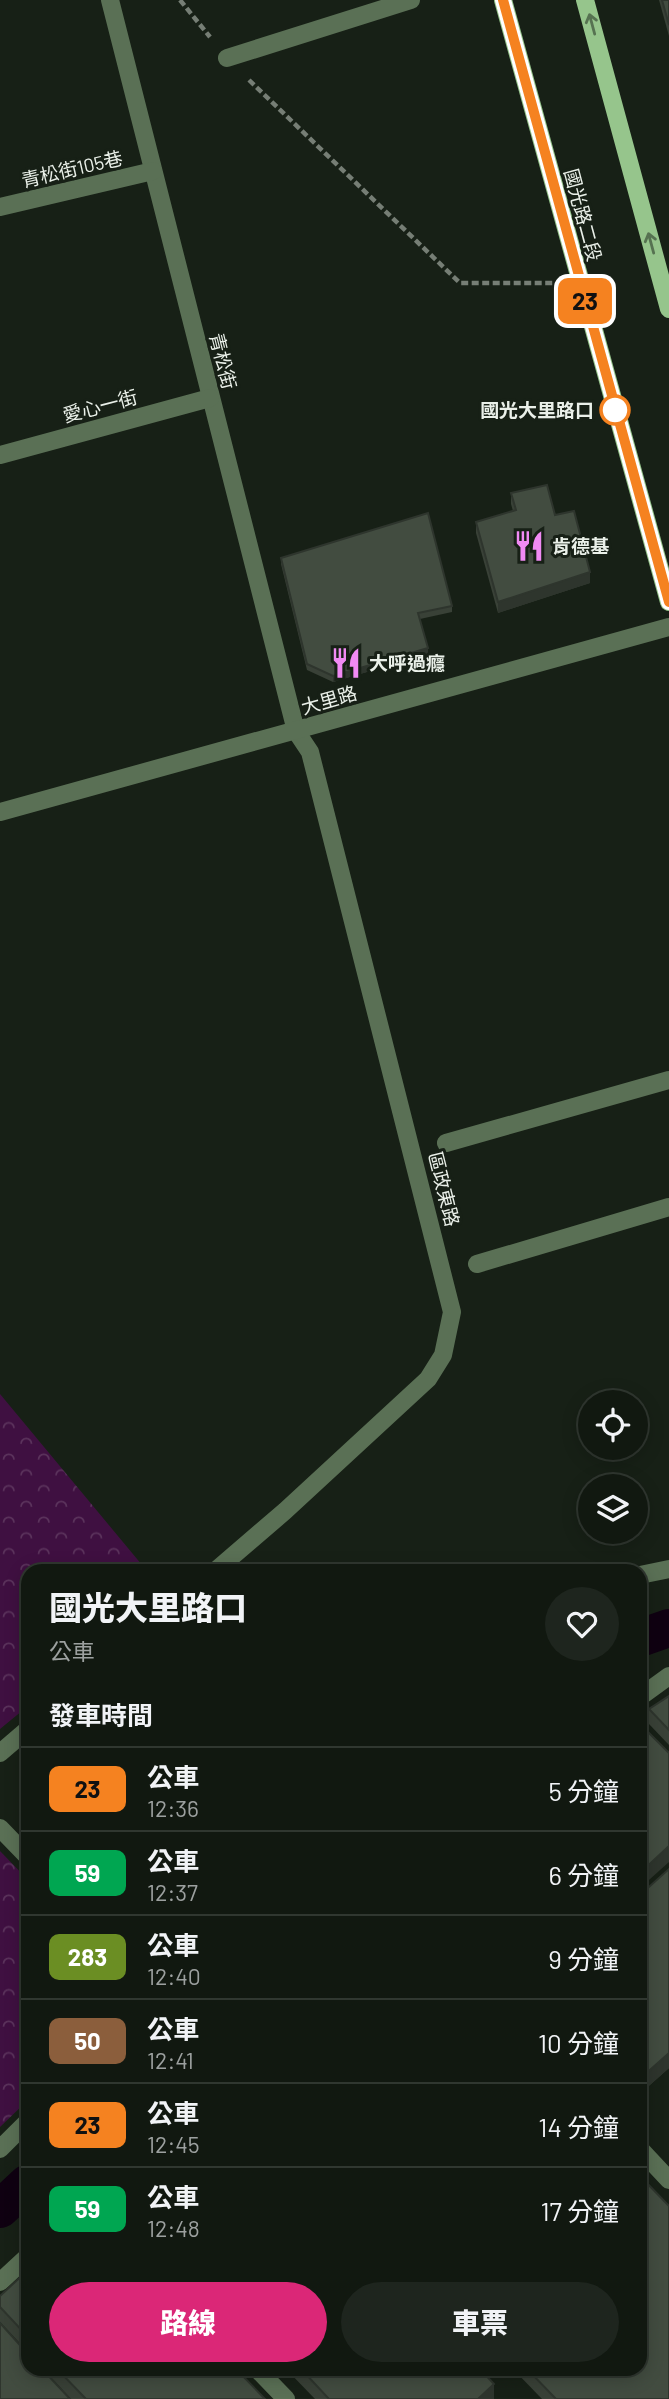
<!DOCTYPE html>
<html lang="zh-TW">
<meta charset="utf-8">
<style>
:root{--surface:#111810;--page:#1e251e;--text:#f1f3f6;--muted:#9ca09f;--line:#303730;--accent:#db2777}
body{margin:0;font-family:Barlow,"Noto Sans TC",sans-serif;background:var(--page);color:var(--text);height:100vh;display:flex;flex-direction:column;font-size:26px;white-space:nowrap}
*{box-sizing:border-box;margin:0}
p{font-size:23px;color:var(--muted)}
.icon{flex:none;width:38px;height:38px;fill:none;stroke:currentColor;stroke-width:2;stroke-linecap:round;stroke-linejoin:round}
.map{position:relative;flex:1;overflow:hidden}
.sheet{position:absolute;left:21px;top:1564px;width:626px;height:812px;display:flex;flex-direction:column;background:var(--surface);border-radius:21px;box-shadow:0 4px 18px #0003,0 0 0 2px var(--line)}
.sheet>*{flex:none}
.badge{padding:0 14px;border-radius:10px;font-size:24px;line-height:46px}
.fabs{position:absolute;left:578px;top:1390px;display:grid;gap:14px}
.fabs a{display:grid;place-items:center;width:70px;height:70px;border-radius:50%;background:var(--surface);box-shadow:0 4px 18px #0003,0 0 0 2px var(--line);font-size:35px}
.map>.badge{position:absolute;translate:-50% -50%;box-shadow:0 0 0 4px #fff}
h2{padding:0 28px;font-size:26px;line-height:63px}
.round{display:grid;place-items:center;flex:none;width:74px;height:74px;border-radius:37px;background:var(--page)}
.head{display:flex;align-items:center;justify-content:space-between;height:119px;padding:0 28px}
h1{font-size:33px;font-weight:800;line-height:52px}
.button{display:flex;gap:14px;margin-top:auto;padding:14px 28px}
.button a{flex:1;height:80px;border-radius:42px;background:var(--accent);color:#fff;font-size:28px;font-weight:800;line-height:80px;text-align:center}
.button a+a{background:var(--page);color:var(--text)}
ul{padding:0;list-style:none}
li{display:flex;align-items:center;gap:21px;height:84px;padding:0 28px;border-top:2px solid var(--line)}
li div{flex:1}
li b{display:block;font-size:26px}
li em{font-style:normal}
li .badge{min-width:77px;font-weight:700;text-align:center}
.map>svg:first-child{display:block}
.park{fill:url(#park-crowns)}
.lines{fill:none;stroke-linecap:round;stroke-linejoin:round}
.canal{stroke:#0f0011;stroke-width:38}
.path{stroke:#767e75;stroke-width:4.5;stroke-dasharray:7 3.5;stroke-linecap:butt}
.minor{stroke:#5a7055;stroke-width:18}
.major{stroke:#96c58c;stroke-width:18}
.wall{fill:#394137}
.shaded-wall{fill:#2e352d}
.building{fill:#424c40;stroke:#2e352d;stroke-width:2}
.oneway{stroke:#567251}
.line-casing{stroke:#fff;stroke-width:16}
.line{stroke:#f58220;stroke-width:10}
.stop-dot{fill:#fff;stroke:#f58220;stroke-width:3.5}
.labels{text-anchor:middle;stroke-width:6;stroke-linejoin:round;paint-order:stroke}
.street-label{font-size:19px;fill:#eaf0e9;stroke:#172016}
.stop-label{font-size:19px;font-weight:bold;fill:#eaf0e9;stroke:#172016;text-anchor:end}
.poi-label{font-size:19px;font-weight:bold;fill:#eaf0e9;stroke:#172016;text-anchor:start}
</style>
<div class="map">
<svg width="669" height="2399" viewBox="0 0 669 2399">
<defs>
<pattern id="park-crowns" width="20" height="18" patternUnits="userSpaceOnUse" patternTransform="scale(1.75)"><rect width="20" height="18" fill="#3f1041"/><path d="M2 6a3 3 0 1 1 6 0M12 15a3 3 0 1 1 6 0" fill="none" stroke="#5b335c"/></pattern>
</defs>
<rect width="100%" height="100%" fill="#172016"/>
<g class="park">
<path d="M0,1394L147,1571L28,1572V1706L0,1729Z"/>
<path d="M0,1851L28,1880V2100L0,2127Z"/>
</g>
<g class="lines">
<g class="canal">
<path d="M640,1638L669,1628"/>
<path d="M0,2209L28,2183"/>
</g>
<g class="path">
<path d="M180,0L210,37"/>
<path d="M249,80L460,283H554"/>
</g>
<g class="minor">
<path d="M110,0L296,731L310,752L452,1312L443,1355L428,1379L285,1511L214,1572"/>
<path d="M227,58L411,0"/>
<path d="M0,207L153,171"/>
<path d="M0,455L210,398"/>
<path d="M0,812L669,627"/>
<path d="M446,1143L669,1080"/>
<path d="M477,1264L669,1207"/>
<path d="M640,1575L669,1569"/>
<path d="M640,1697L669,1676"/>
<path d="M0,1753L28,1729"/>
<path d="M0,1828L28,1857"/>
<path d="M0,2149L28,2121"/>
<path d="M640,2149L669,2180"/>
<path d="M0,2282L28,2256"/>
<path d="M258,2370L286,2399"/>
</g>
<g class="major">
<path d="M503,0L669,602"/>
<path d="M585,0L669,309"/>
</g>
</g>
<g class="wall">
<path d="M659,0H669V36Z"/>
<path d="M511,493L555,515L590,583L498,613L476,533V522L513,511L511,504Z"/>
<path d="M281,558L452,606V612L420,619L428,654L333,682L307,670L281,564Z"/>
<path d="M669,1696V1745L649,1724V1709Z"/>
<path d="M669,1869V2068L642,2092L640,2091V1895Z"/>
<path d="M28,2270V2352L0,2322V2296Z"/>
<path d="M44,2370H237L265,2399H71Z"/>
<path d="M287,2370H481L494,2399H315Z"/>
<path d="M514,2370H640L669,2399H542Z"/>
</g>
<g class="shaded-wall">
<path d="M590,572V583L498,613V602Z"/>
<path d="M428,648V654L333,682V676Z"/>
<path d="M669,1846V1862L640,1888V1873Z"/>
<path d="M669,2053V2068L642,2092V2077Z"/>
<path d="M494,2384V2399H478Z"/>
</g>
<g class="building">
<path d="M662,0H669V25Z"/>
<path d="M547,485L555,515L574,511L590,572L498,602L476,522L516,510L511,493Z"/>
<path d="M428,513L452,606L418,613L428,648L333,676L307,664L281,558Z"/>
<path d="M669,1696V1730L649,1709Z"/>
<path d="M640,1724L669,1753V1846L640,1873Z"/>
<path d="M669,1869V2053L642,2077L640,2076V1895Z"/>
<path d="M640,2176L669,2206V2399H556L528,2370H640Z"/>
<path d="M28,2270V2337L0,2307V2296Z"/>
<path d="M0,2323L28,2354V2370H43L70,2399H0Z"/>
<path d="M58,2370H237L265,2399H86Z"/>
<path d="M302,2370H481L494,2384L478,2399H329Z"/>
</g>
<defs><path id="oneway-shaft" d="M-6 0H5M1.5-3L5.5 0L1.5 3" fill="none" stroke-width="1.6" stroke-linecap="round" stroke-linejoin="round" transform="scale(1.75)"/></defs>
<g class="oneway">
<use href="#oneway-shaft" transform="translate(592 24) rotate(-105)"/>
<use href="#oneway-shaft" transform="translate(651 243) rotate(-105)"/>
</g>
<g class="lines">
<defs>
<path id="line" d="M503,0L669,602"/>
</defs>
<use href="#line" class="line-casing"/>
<use href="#line" class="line"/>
</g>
<defs>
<symbol id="restaurant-bare" viewBox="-9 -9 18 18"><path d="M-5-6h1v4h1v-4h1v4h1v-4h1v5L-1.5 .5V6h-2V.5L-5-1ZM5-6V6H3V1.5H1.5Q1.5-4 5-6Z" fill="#f18af4" stroke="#172016" stroke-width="2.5" paint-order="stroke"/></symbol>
</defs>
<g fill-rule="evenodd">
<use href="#restaurant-bare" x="507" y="524" width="44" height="44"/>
<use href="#restaurant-bare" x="324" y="641" width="44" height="44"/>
</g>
<circle class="stop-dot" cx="615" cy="410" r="14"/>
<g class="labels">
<g class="street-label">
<text transform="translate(72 169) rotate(-13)" y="7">青松街105巷</text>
<text transform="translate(583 215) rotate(75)" y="7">國光路二段</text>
<text transform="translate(223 361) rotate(76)" y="7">青松街</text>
<text transform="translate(100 406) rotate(-15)" y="7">愛心一街</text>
<text transform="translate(329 700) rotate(-16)" y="7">大里路</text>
<text transform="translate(444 1189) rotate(76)" y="7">區政東路</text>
</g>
<g class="stop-label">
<text x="594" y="417">國光大里路口</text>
</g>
<g class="poi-label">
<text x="552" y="553">肯德基</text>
<text x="369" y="670">大呼過癮</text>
</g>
</g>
</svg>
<div class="fabs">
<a><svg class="icon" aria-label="locate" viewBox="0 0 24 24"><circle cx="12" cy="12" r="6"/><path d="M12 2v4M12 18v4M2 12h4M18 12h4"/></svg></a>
<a><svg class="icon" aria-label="layers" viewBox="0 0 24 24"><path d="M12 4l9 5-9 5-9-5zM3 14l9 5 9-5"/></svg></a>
</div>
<b class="badge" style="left:585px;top:301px;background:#f58220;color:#111">23</b>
<section class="sheet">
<div class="head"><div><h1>國光大里路口</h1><p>公車</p></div><a class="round"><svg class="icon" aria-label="heart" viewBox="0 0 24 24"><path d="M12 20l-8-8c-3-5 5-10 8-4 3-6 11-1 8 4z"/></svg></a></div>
<h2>發車時間</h2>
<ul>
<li><span class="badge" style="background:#f58220;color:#111">23</span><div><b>公車</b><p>12:36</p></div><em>5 分鐘</em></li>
<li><span class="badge" style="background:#00a651;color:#fff">59</span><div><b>公車</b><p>12:37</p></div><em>6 分鐘</em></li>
<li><span class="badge" style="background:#6b8e23;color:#fff">283</span><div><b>公車</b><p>12:40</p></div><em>9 分鐘</em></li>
<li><span class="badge" style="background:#8b5e3c;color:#fff">50</span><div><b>公車</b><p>12:41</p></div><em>10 分鐘</em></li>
<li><span class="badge" style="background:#f58220;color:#111">23</span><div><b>公車</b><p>12:45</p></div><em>14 分鐘</em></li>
<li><span class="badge" style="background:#00a651;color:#fff">59</span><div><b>公車</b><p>12:48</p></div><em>17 分鐘</em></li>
</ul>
<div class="button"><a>路線</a><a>車票</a></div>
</section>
</div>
